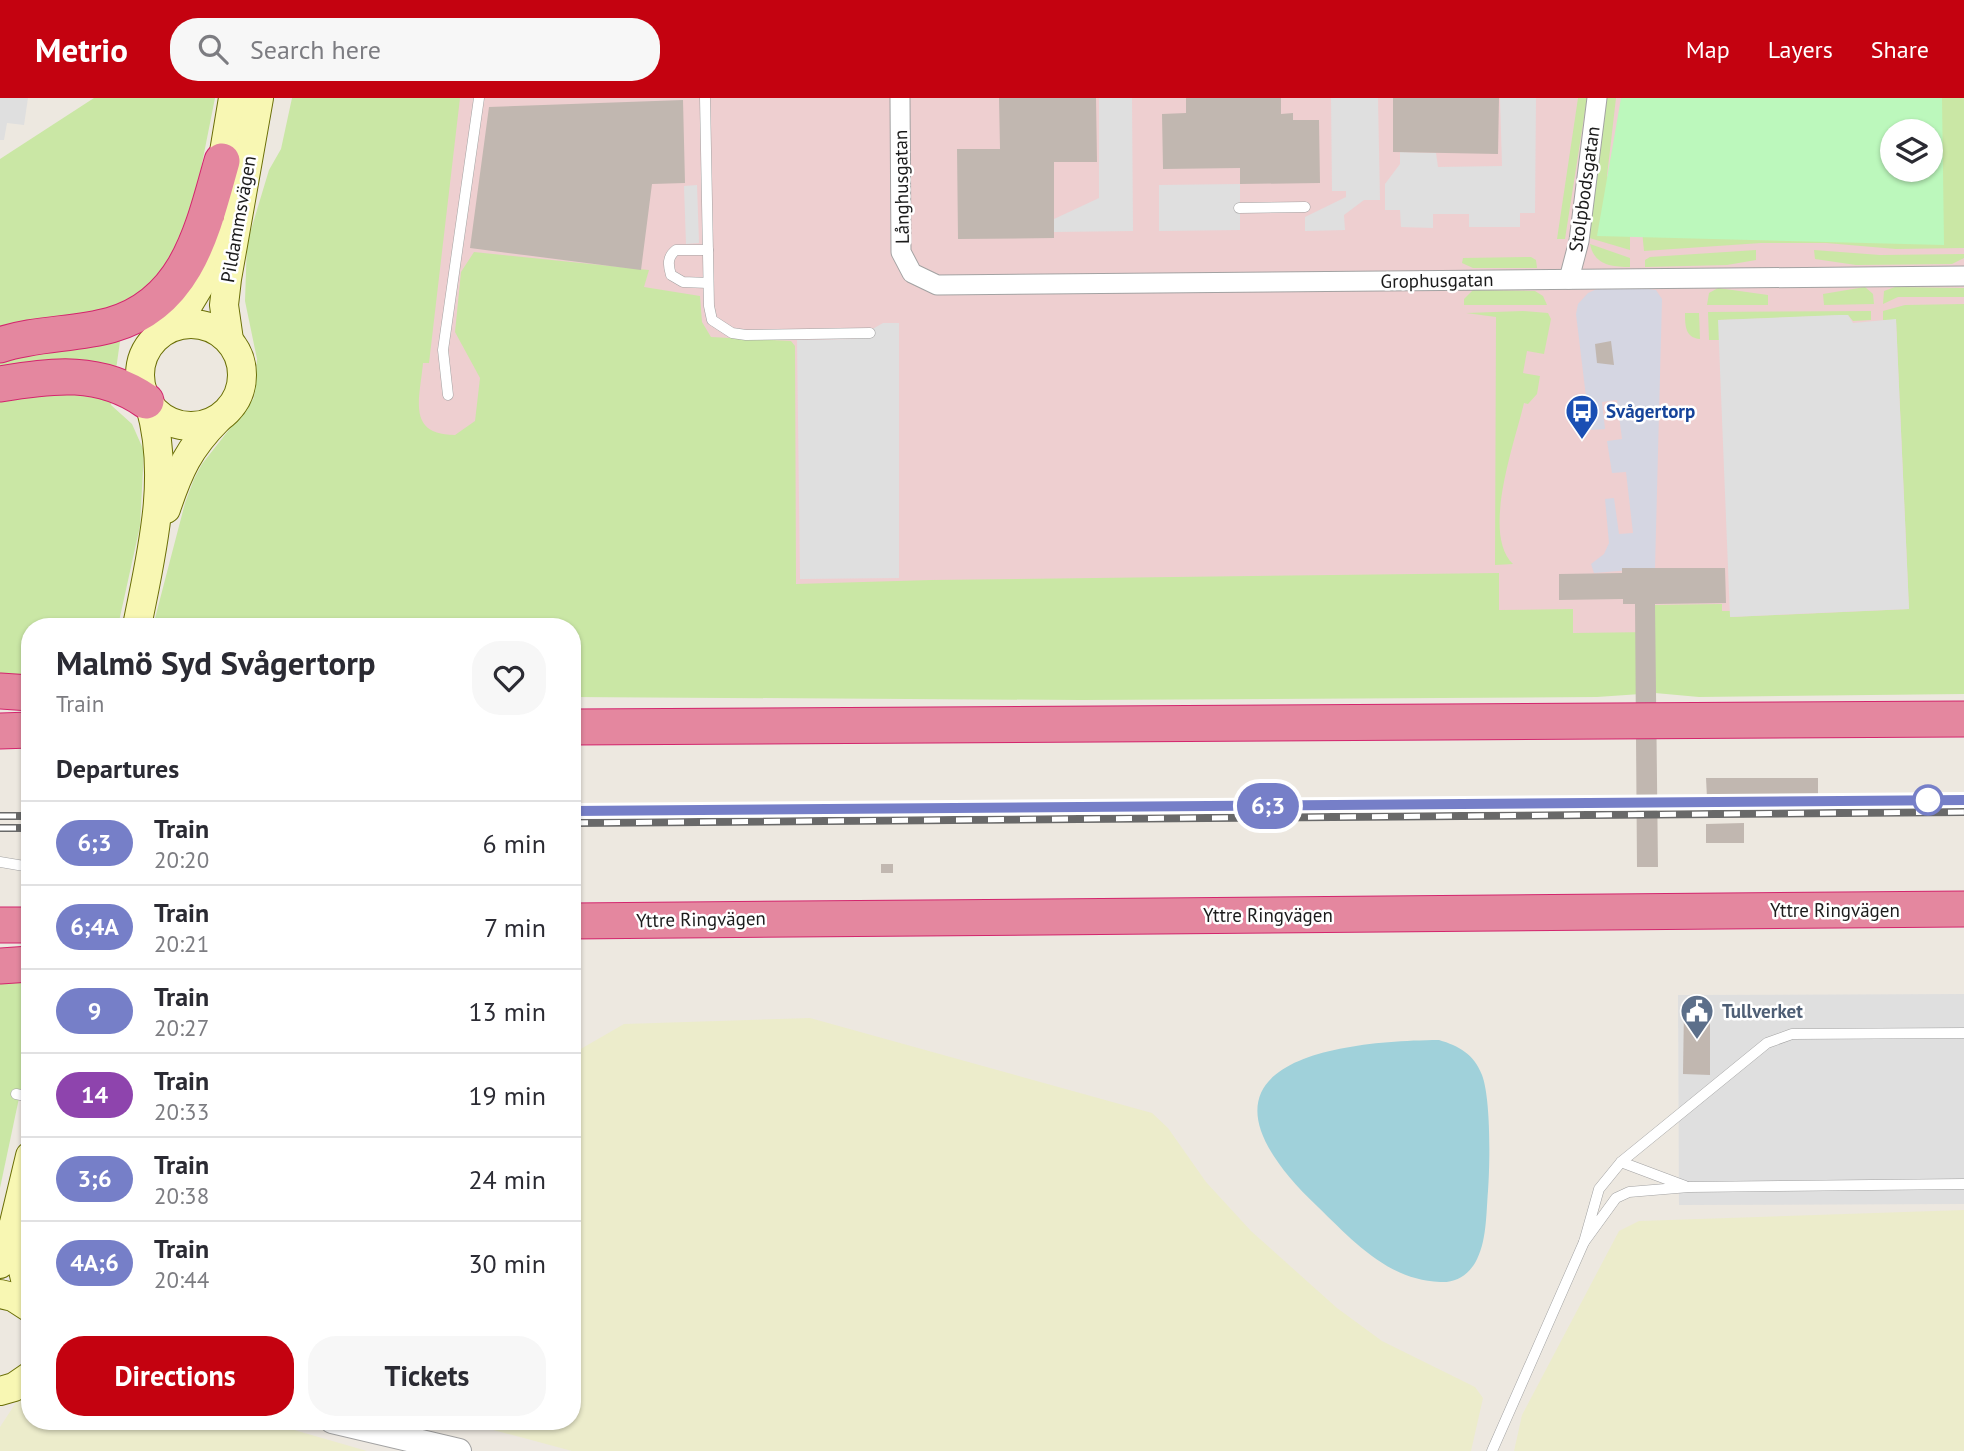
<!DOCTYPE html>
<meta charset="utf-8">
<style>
:root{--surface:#fff;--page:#f7f7f7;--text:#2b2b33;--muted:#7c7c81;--line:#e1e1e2;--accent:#c40210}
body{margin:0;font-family:"PT Sans",sans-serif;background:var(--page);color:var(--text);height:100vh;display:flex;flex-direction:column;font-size:26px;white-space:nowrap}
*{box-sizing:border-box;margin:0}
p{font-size:23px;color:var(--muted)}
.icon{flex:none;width:38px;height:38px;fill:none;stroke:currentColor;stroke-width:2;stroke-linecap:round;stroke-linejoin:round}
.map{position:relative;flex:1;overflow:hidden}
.sheet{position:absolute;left:21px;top:520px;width:560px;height:812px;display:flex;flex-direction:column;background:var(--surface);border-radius:28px;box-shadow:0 2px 5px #0004}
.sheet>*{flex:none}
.badge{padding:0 14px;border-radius:23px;font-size:24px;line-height:46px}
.fabs{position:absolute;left:1880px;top:21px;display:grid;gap:14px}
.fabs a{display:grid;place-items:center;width:63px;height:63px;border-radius:50%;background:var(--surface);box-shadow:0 2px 5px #0004;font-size:35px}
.map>.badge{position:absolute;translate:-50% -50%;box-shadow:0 0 0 4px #fff}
h2{padding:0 35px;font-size:26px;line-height:63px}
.round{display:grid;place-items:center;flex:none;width:74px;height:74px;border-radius:28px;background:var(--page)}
.headline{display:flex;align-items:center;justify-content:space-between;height:119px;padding:0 35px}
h1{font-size:33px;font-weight:800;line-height:52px}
.action{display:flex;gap:14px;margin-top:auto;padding:14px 35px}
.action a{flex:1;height:80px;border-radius:28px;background:var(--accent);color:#fff;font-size:28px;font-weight:800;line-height:80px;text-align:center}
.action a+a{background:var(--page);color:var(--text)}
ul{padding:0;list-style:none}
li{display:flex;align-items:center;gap:21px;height:84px;padding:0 35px;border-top:2px solid var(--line)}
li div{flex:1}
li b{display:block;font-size:26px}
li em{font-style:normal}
li .badge{min-width:77px;font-weight:700;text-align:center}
header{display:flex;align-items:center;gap:42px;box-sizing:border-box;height:98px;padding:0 35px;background:var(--accent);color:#fff}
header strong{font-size:33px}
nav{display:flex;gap:38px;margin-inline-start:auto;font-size:24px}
.search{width:490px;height:63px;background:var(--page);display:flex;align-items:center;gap:18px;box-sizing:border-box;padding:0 24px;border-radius:28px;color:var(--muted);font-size:26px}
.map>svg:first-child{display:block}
.commercial{fill:#eecfd0;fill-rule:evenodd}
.farmland{fill:#ececcb}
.grass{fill:#cae7a5;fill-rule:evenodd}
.park{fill:#bcf8bc;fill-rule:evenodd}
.parking{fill:#dfdfdf}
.plaza{fill:#d5d6e2}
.water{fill:#a0d1da}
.building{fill:#c1b7b0}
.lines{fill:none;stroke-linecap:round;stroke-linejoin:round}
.service-casing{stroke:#a2a2a2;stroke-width:11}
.minor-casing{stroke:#a2a2a2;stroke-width:21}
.tertiary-casing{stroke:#a2a2a2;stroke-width:26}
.secondary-casing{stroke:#6a6e06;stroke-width:30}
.motorway-casing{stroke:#d3256d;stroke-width:37}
.service{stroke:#fff;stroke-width:10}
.minor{stroke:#fff;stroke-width:19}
.tertiary{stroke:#fff;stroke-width:24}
.secondary{stroke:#f8f7b3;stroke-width:28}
.motorway{stroke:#e4879f;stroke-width:35}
.rail-casing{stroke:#696969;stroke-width:8}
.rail{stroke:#fff;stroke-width:5;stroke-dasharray:16;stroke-linecap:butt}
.line-casing{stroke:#fff;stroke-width:16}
.line{stroke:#767fc8;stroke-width:10}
.stop-dot{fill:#fff;stroke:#767fc8;stroke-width:3.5}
.labels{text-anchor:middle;stroke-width:5;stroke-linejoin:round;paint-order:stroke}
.street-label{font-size:19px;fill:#1b1b1b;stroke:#fff}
.transit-label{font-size:19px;font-weight:bold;fill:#164399;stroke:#fff;text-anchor:start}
.service-label{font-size:19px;font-weight:bold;fill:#4e5e75;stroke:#fff;text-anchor:start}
</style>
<header>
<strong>Metrio</strong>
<div class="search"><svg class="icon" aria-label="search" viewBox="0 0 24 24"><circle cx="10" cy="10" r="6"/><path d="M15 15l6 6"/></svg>Search here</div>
<nav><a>Map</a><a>Layers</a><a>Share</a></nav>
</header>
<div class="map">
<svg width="1964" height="1353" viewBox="0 0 1964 1353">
<rect width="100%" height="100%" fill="#ede8e0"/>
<path class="commercial" d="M296,0H1964V558L572,528H163L255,306L281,66ZM1892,33H1930V72H1892Z"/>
<g class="farmland">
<path d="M810,920L1152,1015L1168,1030L1206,1084L1251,1133L1337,1210L1382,1243L1475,1289L1483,1300L1471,1353H572L460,1323H572V956L624,926Z"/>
<path d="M1964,1112V1353H1514L1522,1317L1619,1133L1639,1123Z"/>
<path d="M30,1294V1323H263L367,1353H0V1329L19,1300Z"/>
</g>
<g class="grass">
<path d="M94,0H215L185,151L161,183L125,208L111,307L132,326L144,353L140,428L118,528H30V600H0V61Z"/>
<path d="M292,0H460L429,265H423C420,300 406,337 455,337L475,323L480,280L455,234L461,174L474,154L649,172L644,189L700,198L702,224L711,239L791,243L795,248L796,486L931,482L1499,475V512L1573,511V535L1654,534L1655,507L1722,506V513H1730L1731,519L1909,511L1896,222H1883V213L1905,207L1964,206V596L1699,599L1655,595L1597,599L1081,602L572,599V528H153L185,405L194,381L202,366L254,300L257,261L245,203L247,145L269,72L281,51Z"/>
<path d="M1578,0H1587L1565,141H1557Z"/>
<path d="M1606,0H1616L1607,78L1630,133V152L1586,139Z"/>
<path d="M1889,0H1964V150L1896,151L1826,145H1761L1644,153L1642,133ZM1892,33H1930V72H1892Z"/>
<path d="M1590,146L1630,160V169C1612,169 1594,167 1590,146Z"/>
<path d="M1756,152V162L1727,167L1645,169V162L1650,159Z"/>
<path d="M1814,152L1880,157L1964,156V160L1952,166L1856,167L1815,161Z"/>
<path d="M1531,159L1536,162L1537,170H1473L1462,165L1463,160Z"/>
<path d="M1865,189L1873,196L1874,206L1824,207L1823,196Z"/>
<path d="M1895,189L1964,190V199H1898L1883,206L1884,193Z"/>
<path d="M1718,190L1768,197V207H1707L1709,195Z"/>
<path d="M1473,192L1535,193L1543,198L1547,207H1464V201Z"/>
<path d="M1523,213L1548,215L1551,221L1544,256L1527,253L1523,275L1540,278L1537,296L1528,306L1524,305C1515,344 1481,436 1513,466L1495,467L1496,219L1466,215Z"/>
<path d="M1871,213V222L1853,223L1848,217L1719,222V242H1709L1708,214Z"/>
<path d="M1685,215H1699L1700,241C1685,240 1685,227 1685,215Z"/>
<path d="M0,852L30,861V948L0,1090Z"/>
</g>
<path class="park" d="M1621,0H1942L1944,147L1597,138ZM1892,33H1930V72H1892Z"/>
<g class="parking">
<path d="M0,0H28L24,27L7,25L4,42H0Z"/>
<path d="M1099,0H1132L1133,133L1054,134V121L1099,100Z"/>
<path d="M1331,0H1378L1380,102H1364L1344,117L1345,132L1305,133V119L1346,99V93H1332Z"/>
<path d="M1500,0H1536L1535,115H1520V129H1469V116H1433V130L1401,129L1400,112H1385V86L1400,66V54L1436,55L1438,69L1502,68Z"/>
<path d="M1240,86V132L1159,133V87Z"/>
<path d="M697,87L699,145L686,146L684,88Z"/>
<path d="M1839,217H1848L1853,225L1896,221L1909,511L1730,519L1718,222Z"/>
<path d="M883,225H899V480L800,481L797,242L855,241Z"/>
<path d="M1964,896V1106L1679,1107L1678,897Z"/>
</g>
<path class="plaza" d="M1641,190L1656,192L1662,201L1655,470L1594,475L1591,466L1604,456L1609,445L1605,401L1614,400L1619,436L1633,435L1626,374L1612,375L1607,343L1622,341L1617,302L1602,304L1605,331L1590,332L1576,216L1578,206L1588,195L1597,191Z"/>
<path class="water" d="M1439,942C1459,948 1474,956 1482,977C1491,1001 1490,1066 1488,1093C1486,1116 1487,1144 1475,1165C1467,1178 1455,1185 1440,1184C1388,1182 1353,1143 1318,1109C1174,972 1316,943 1439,942Z"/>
<g class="building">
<path d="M999,0H1096L1097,64H1054V140L958,141L957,51H1000Z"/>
<path d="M1186,0H1281V16L1293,15V22H1319L1320,85L1240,86V70L1163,71L1162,16L1186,15Z"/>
<path d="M1393,0H1499L1498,56L1393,54Z"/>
<path d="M683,2L685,85L652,86L641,172L470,150L489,9Z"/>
<path d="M1611,243L1614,267L1597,265L1595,246Z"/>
<path d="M1622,470H1725L1726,505L1655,506L1658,769H1637L1635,506H1623V501L1559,502V476L1622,475Z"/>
<path d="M1706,680H1818V699L1707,700Z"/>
<path d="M1744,725V745H1706V726Z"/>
<rect x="881" y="766" width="12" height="9"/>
<path d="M1684,910H1710V977L1683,976Z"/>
</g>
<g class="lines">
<defs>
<g id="service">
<path d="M705,0L709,208L712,222L732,235L746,237L870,235"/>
<path d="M1239,110L1305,109"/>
<path d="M708,152H676C667,159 668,167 671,177L683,184L708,185"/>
<path d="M448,297L443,252L479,0"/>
<path d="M0,764L30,769"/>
<path d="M1964,935L1792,936L1767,945L1621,1064L1599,1091L1584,1144L1616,1100L1629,1094L1689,1089L1964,1086"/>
<path d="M16,996L30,999"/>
<path d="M1621,1064L1685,1088"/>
<path d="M1492,1353L1584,1144"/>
</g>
<g id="minor">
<path d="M900,0L901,154L912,175L937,187L1964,178"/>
<path d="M1569,181L1579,143L1597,0"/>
</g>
<path id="tertiary" d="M332,1323L459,1353"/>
<g id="secondary">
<path d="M219,84L233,0"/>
<circle cx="191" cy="277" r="51"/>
<path d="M176,227L200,187L212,131"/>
<path d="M229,242L224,207L227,181L259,0"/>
<path d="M166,411C179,372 189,350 218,321"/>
<path d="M137,528C151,457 171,380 150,308"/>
<path d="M26,1127L22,1168L30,1203"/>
<path d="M0,1166L14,1125L30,1058"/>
<path d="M0,1196L13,1199L30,1210"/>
<path d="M0,1293L14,1289L30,1278"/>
</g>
<g id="motorway">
<path d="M0,247C36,235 75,237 111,227C188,205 203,130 222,63"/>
<path d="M0,286C53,277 100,271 146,303"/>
<path d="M0,593L30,595"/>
<path d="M572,629L1964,621"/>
<path d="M0,633L30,632"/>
<path d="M572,823L1964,811"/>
<path d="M0,827H30"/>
<path d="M0,868L30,866"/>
</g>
</defs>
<use href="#service" class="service-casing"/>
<use href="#minor" class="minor-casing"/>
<use href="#tertiary" class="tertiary-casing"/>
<use href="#secondary" class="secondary-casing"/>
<use href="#motorway" class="motorway-casing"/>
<use href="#service" class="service"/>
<use href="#minor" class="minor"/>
<use href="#tertiary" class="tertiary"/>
<use href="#secondary" class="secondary"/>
<use href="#motorway" class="motorway"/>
<defs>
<g id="rail">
<path d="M572,713L1964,702"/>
<path d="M0,718H30"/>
<path d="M572,725L1964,714"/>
<path d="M0,730H30"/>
</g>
</defs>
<use href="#rail" class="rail-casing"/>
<use href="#rail" class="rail"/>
</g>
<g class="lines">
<defs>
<path id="line" d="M572,713L1964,702"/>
</defs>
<use href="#line" class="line-casing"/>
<use href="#line" class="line"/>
</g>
<defs>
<symbol id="bus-pin" viewBox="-11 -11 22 30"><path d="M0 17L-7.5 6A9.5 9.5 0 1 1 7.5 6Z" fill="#1a4fb4" stroke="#fff"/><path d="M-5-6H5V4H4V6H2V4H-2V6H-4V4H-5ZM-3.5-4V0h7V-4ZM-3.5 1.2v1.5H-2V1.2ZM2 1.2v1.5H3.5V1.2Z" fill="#fff"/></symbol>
<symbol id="civic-pin" viewBox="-11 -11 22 30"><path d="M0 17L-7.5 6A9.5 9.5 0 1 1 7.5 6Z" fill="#5c6f8a" stroke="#fff"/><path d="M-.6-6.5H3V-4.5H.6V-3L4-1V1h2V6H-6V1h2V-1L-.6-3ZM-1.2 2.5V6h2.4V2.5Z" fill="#fff"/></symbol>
</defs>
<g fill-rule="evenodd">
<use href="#bus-pin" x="1563" y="294" width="38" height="52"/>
<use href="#civic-pin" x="1678" y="894" width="38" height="52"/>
</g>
<circle class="stop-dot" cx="1928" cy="702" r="14"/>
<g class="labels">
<g class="street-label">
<text transform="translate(901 89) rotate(-91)" y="7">Långhusgatan</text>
<text transform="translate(1584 91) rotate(-82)" y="7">Stolpbodsgatan</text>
<text transform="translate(238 121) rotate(-80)" y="7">Pildammsvägen</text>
<text transform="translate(1437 182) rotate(-1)" y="7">Grophusgatan</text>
<text x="1835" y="819">Yttre Ringvägen</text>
<text x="1268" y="824">Yttre Ringvägen</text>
<text transform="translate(701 821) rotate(-1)" y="7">Yttre Ringvägen</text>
</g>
<g class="transit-label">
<text x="1606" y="320">Svågertorp</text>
</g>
<g class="service-label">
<text x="1722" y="920">Tullverket</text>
</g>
</g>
</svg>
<div class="fabs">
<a><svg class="icon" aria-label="layers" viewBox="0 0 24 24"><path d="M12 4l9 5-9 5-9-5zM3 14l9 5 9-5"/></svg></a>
</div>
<b class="badge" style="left:1268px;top:708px;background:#767fc8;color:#fff">6;3</b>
<section class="sheet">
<div class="headline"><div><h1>Malmö Syd Svågertorp</h1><p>Train</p></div><a class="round"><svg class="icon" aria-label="heart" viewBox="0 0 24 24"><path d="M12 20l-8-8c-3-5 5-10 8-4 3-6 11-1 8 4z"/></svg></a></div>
<h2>Departures</h2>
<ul>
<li><span class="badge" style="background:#767fc8;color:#fff">6;3</span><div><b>Train</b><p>20:20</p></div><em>6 min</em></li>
<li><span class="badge" style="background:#767fc8;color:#fff">6;4A</span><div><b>Train</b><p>20:21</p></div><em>7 min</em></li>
<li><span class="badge" style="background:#767fc8;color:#fff">9</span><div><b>Train</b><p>20:27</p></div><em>13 min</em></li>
<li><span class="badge" style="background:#8e44ad;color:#fff">14</span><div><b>Train</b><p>20:33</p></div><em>19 min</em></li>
<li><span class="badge" style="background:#767fc8;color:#fff">3;6</span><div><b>Train</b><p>20:38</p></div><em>24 min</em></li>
<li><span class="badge" style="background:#767fc8;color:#fff">4A;6</span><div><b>Train</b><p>20:44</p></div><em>30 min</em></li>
</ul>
<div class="action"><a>Directions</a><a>Tickets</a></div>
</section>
</div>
